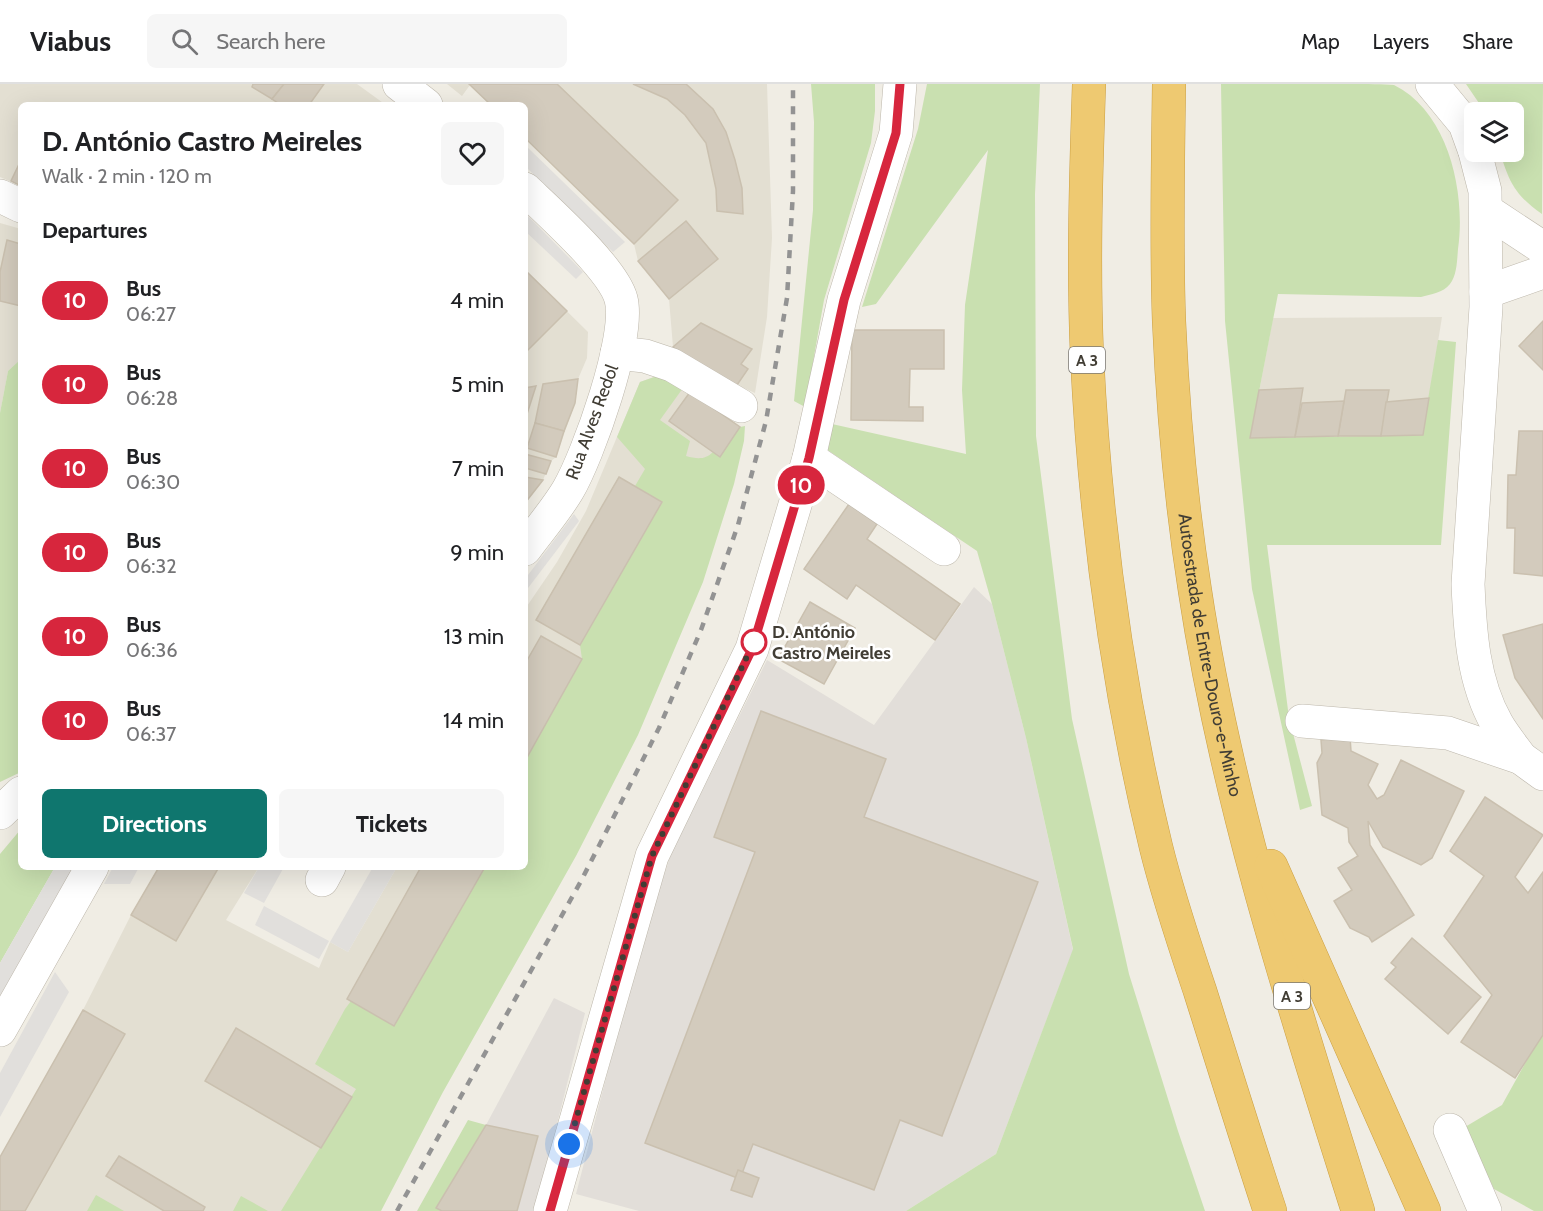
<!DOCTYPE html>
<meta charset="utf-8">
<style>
:root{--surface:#fff;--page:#f6f6f6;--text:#202124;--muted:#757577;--line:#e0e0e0;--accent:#0f766e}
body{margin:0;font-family:Cabin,sans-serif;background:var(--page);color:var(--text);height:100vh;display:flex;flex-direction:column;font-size:22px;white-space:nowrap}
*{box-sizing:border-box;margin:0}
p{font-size:20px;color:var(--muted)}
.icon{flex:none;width:33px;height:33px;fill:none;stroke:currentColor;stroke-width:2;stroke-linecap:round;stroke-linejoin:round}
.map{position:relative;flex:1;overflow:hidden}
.sheet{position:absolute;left:18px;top:18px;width:510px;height:768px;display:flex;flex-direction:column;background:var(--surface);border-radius:9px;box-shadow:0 6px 24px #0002}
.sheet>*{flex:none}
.badge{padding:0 12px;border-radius:20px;font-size:21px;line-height:39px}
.buttons{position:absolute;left:1464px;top:18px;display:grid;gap:12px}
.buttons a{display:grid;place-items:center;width:60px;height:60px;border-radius:9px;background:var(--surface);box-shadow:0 6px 24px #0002;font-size:30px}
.you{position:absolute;width:30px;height:30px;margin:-15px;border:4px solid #fff;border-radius:50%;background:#1a73e8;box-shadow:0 0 0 9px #1a73e833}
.map>.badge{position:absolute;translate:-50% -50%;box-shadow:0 0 0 3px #fff}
h2{padding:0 24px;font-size:22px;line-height:54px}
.round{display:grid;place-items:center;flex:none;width:63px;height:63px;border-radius:9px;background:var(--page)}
.head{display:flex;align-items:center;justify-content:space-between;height:102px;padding:0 24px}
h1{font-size:28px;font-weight:700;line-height:45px}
.primary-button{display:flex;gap:12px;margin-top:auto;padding:12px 24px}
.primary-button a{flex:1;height:69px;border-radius:9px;background:var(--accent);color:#fff;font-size:24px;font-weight:700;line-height:69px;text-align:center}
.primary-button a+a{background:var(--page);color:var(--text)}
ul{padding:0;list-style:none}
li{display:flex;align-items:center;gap:18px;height:84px;padding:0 24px}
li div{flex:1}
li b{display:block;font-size:22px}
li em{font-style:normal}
li .badge{min-width:66px;font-weight:700;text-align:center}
header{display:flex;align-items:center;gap:36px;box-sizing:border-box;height:84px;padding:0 30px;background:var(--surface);border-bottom:2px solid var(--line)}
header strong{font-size:28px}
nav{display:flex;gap:33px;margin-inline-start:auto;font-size:21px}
.search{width:420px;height:54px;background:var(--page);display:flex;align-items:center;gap:15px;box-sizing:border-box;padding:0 21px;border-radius:9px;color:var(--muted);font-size:22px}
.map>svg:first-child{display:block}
.residential{fill:#e3dfd2}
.industrial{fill:#e2ded9}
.green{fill:#c9e0b0}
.parking{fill:#e1dfdc}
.building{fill:#d3cbbd;stroke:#cac0af;stroke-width:1.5}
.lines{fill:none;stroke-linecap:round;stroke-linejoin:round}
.minor-casing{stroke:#bdb7ab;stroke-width:34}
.highway-casing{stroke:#cb9f42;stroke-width:34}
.minor{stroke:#fff;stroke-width:33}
.highway{stroke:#eec971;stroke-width:33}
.rail{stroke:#939393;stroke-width:4.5;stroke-dasharray:8 8;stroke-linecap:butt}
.line-casing{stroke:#fff;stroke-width:14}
.line{stroke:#d7263d;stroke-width:9}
.walk{stroke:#413d34;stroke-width:6;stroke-dasharray:0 10.8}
.stop-dot{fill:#fff;stroke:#d7263d;stroke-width:3}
.labels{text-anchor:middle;stroke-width:5;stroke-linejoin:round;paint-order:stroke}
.shield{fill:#fff;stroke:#7a7771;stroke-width:1.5}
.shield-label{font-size:16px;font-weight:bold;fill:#413d34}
.street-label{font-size:18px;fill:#413d34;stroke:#fff}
.stop-label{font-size:18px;font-weight:bold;fill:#413d34;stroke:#fff;text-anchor:start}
</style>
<header>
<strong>Viabus</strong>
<div class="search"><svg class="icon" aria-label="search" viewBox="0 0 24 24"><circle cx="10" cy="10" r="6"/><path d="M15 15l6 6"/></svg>Search here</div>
<nav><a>Map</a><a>Layers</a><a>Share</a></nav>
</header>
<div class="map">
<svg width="1543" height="1127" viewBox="0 0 1543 1127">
<rect width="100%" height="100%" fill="#f0ede4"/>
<g class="residential">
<path d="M0,0H357L386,21H21V102L0,93Z"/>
<path d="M447,0H767L772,154L767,233L755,309L737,301L723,302L673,263L669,215L638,177L634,160L525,54V21H491L470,1L462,12Z"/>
<path d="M0,139L21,145V275L8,287L0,329Z"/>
<path d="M525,186L588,248L587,274L578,295L575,319L556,373L551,377L543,396L525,419Z"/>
<path d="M1442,233L1423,351L1250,354L1273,234Z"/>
<path d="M657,292L690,308L740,343L715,414L674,483L356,1127H0V1073L83,926L131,831L159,783H259L226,836L319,884L330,858L348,868L397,783H525V525L557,478L586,427L640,298Z"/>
</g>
<g class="industrial">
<path d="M974,503L992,520L1026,654L1073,866L996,1070L906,1127H639L576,1110L639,867L671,770L767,576L874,641Z"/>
<path d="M554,914L585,929L535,1127H442L436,1124L486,1041Z"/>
</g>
<g class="green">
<path d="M811,0H875V27L871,59L824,216L805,323L794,317L813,126L814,38Z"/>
<path d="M927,0H1040L1035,110L1036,352L1072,635L1129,890L1178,1047L1205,1127H906L996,1070L1073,865L1026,654L992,520L977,467L823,363L832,340L966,370L962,306L965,221L988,66L876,220L862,223L918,45Z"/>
<path d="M1221,0C1265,0 1309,0 1353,0C1365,0 1384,0 1394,1C1449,28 1466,110 1458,165C1457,177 1457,191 1450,200C1443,209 1431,210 1421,213L1278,210L1250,354L1422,351L1438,256L1456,258L1441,461H1267L1289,634L1312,722L1300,726L1252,505L1225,237Z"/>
<path d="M1466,0H1543L1542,130C1515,111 1509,98 1500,68H1514V28H1485Z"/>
<path d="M21,275V688L0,698V329L8,287Z"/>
<path d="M657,292L683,304L660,336L690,357L686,372C697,375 705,376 713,368L720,372L740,343L745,342L744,357L734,400L703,498L638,651L576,772L443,1008L381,1127H281L356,1005L315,980L345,925L351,917L394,942L485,783H525V677L582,575L580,561L662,418L635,402L645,385L617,353L640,298Z"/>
<path d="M21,745V783H55L0,879V770Z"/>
<path d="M1543,947V1127H1534L1494,1105L1465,1043L1502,1021Z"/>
<path d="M468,1036L486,1041L436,1124L442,1127H417Z"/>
<path d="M96,1111L124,1127H87Z"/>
<path d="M241,1112L268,1127H233Z"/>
</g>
<g class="parking">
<path d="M525,61L625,158L613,168L525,82Z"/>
<path d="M525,129L583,188L576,195L525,147Z"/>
<path d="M574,430L579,437L525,508V495Z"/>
<path d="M55,783H74L0,912V879Z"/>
<path d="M113,783H139L130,800H104Z"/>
<path d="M259,783H284L264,819L244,809Z"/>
<path d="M373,783H397L348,868L330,858Z"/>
<path d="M264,822L329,857L319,875L255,841Z"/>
<path d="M55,888L69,908L0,1033V989Z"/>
</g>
<g class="building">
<path d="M253,0H284L272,15L252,3Z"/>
<path d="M284,0H324L309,21H281L272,15Z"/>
<path d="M469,0H557L678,116L634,160L525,54V21H491Z"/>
<path d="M633,0H686L713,25L726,48L735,76L742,104L743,130L717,127L716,105L706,59L685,31L667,15Z"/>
<path d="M21,76V102L11,97Z"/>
<path d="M686,137L718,175L669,215L638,177Z"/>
<path d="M7,156L21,160V222L0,217V188Z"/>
<path d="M525,186L567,227L525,269Z"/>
<path d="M1543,237V286L1519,262Z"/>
<path d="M701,239L752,265L741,280L748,285L737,301L723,302L673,263Z"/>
<path d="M852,246H944V285H910L909,323H923V337L851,336Z"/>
<path d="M578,295L575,319L564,347L535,339L543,300Z"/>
<path d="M536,302L527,330H525V304Z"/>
<path d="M1303,304L1295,353L1250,354L1259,306Z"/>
<path d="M1346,306H1389L1381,352H1338Z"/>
<path d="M690,308L740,343L720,373L669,337Z"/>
<path d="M1429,314L1423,351L1381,352L1386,318Z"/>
<path d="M1344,317L1338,352L1295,353L1302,319Z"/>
<path d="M535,339L564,347L556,373L527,364Z"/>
<path d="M1519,347H1543V492L1514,489L1515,444H1507L1508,391H1516Z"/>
<path d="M525,370L551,377L546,390L525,384Z"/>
<path d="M525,393L543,396L525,419Z"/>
<path d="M619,393L662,418L580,561L536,536Z"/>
<path d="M849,420L877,440L867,455L960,520L935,556L856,501L847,515L804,485Z"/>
<path d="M810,518L855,544L824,600L778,575Z"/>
<path d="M1543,540V635L1515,594L1503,551Z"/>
<path d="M541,552L582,575L525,677V580Z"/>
<path d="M761,627L886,675L864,733L1038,798L942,1052L900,1036L874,1106L753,1060L740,1095L645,1059L755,768L714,753Z"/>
<path d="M1350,653L1351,667L1378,680L1368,701L1377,715L1384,711L1401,676L1464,707L1432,774L1421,781L1383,763L1368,737L1370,761L1414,831L1372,858L1369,853L1350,844L1334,817L1352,806L1338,784L1358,772L1349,758L1348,744L1322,731L1317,679L1322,669L1321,656Z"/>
<path d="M1485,713L1543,751L1515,793L1528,809L1543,788V951L1515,994L1461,958L1492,911L1444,852L1484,792L1450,767Z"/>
<path d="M159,783H219L176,857L131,831Z"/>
<path d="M421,783H485L394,942L347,915Z"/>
<path d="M1412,854L1481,913L1448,950L1385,895L1396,883L1391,879Z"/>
<path d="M83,926L125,950L25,1127H0V1073Z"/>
<path d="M236,944L352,1013L321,1064L205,997Z"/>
<path d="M486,1041L538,1052L517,1127H442L436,1124Z"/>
<path d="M119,1072L205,1123L203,1127H164L106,1092Z"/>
<path d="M738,1086L759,1094L752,1113L731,1106Z"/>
</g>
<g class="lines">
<defs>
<g id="minor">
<path d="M399,0L426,21"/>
<path d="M1432,0L1465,40L1474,65"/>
<path d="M1475,68L1485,107L1486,223L1468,500C1470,548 1473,598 1497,640C1504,652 1513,663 1521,674"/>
<path d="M525,105C549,128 613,185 621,215C631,252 588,372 568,406C556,426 539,446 525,465"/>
<path d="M0,112L21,122"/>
<path d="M1487,127L1543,164"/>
<path d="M1486,208L1543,188"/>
<path d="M617,269L645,272L672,281L741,322"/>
<path d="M809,374L944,465"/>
<path d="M1302,637L1448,649L1521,674L1543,690"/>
<path d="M0,729L21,709"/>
<path d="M322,796L329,783"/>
<path d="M0,946L92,783"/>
<path d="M1450,1046L1485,1127"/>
<path d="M550,1127L652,772L752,565L809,374L844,216L896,49L900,0"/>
</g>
<g id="highway">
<path d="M1089,0C1086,90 1083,181 1087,272C1095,437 1117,602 1156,763C1168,812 1184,859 1200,907C1223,980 1246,1054 1270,1127"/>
<path id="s1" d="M1169,0C1168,79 1166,158 1169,237C1173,327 1181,418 1195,507C1227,719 1294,924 1358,1127"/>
<path d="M1271,782L1424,1127"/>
</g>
</defs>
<use href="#minor" class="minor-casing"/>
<use href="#highway" class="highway-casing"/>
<use href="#minor" class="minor"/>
<use href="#highway" class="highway"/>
<path class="rail" d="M397,1127L581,797L659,644L701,546L738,441L766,337L787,214L793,107V0"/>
</g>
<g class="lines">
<defs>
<path id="line" d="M550,1127L652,772L752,565L809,374L844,216L896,49L900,0"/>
</defs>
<use href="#line" class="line-casing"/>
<use href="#line" class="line"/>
<path class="walk" d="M569,1060L652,772L754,558"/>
</g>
<circle class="stop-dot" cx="754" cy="558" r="12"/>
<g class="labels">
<g class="shield">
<rect x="1069" y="263" width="36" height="26" rx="4.5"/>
<rect x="1274" y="899" width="36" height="26" rx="4.5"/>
</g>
<g class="shield-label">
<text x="1087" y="282">A 3</text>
<text x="1292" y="918">A 3</text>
</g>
<g class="street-label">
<text transform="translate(592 338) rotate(-70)" y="6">Rua Alves Redol</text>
<text dy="6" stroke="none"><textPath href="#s1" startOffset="574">Autoestrada de Entre-Douro-e-Minho</textPath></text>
</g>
<g class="stop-label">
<text x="772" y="554">D. António<tspan x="772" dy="21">Castro Meireles</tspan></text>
</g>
</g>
</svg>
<div class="buttons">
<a><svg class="icon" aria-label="layers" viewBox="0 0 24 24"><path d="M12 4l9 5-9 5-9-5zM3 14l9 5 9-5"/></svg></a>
</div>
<div class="you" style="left:569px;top:1060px"></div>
<b class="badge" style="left:801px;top:401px;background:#d7263d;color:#fff">10</b>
<section class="sheet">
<div class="head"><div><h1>D. António Castro Meireles</h1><p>Walk · 2 min · 120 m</p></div><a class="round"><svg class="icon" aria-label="heart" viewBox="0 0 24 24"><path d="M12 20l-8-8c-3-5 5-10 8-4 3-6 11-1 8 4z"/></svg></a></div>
<h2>Departures</h2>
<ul>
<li><span class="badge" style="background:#d7263d;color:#fff">10</span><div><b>Bus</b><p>06:27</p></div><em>4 min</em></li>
<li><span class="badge" style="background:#d7263d;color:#fff">10</span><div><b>Bus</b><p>06:28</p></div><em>5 min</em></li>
<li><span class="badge" style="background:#d7263d;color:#fff">10</span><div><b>Bus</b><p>06:30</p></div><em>7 min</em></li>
<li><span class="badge" style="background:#d7263d;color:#fff">10</span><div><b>Bus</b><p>06:32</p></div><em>9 min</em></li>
<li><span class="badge" style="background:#d7263d;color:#fff">10</span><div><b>Bus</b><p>06:36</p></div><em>13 min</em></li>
<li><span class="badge" style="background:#d7263d;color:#fff">10</span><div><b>Bus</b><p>06:37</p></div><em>14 min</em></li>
</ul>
<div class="primary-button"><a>Directions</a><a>Tickets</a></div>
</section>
</div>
